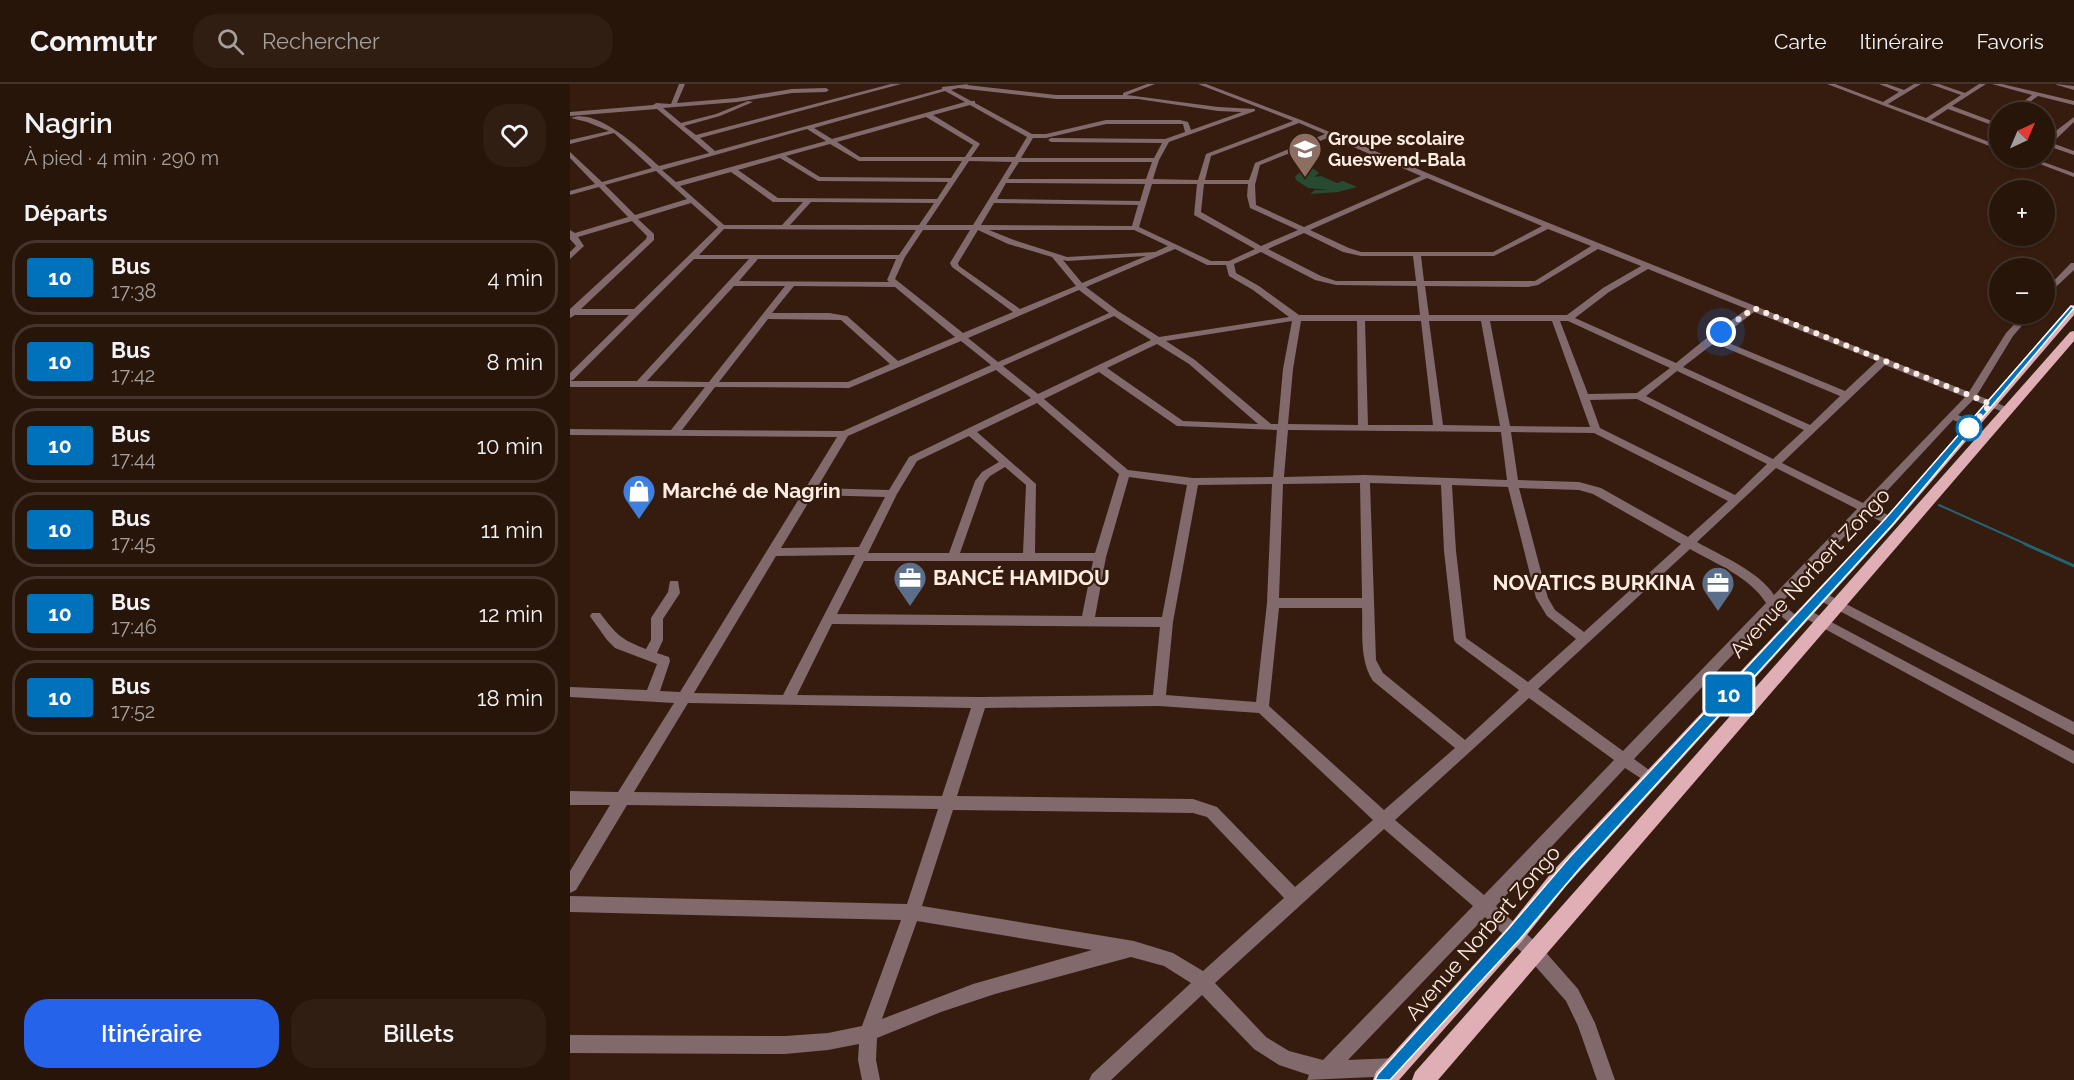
<!DOCTYPE html>
<html lang="fr">
<meta charset="utf-8">
<style>
:root{--surface:#28150a;--page:#301e13;--text:#f1f3f6;--muted:#a59f9c;--line:#44342b;--accent:#2563eb}
body{margin:0;font-family:Raleway,sans-serif;background:var(--page);color:var(--text);height:100vh;display:flex;flex-direction:column;font-size:22px;white-space:nowrap}
*{box-sizing:border-box;margin:0}
p{font-size:20px;color:var(--muted)}
.icon{flex:none;width:33px;height:33px;fill:none;stroke:currentColor;stroke-width:2;stroke-linecap:round;stroke-linejoin:round}
.map{position:relative;flex:1;overflow:hidden}
.side{display:flex;flex-direction:column;background:var(--surface);width:570px}
.side>*{flex:none}
.badge{padding:0 12px;border-radius:4px;font-size:21px;line-height:39px}
.needle{width:39px;rotate:44deg}
.tools{position:absolute;left:1419px;top:18px;display:grid;gap:12px}
.tools a{display:grid;place-items:center;width:66px;height:66px;border-radius:50%;background:var(--surface);box-shadow:0 2px 4px #0004,0 0 0 2px var(--line);font-size:30px}
.you{position:absolute;width:30px;height:30px;margin:-15px;border:4px solid #fff;border-radius:50%;background:#1a73e8;box-shadow:0 0 0 9px #1a73e833}
.map>.badge{position:absolute;translate:-50% -50%;box-shadow:0 0 0 3px #fff}
h2{padding:0 24px;font-size:22px;line-height:54px}
.round{display:grid;place-items:center;flex:none;width:63px;height:63px;border-radius:24px;background:var(--page)}
.summary{display:flex;align-items:center;justify-content:space-between;height:102px;padding:0 24px}
h1{font-size:28px;font-weight:600;line-height:45px}
.primary-button{display:flex;gap:12px;margin-top:auto;padding:12px 24px}
.primary-button a{flex:1;height:69px;border-radius:24px;background:var(--accent);color:#fff;font-size:24px;font-weight:600;line-height:69px;text-align:center}
.primary-button a+a{background:var(--page);color:var(--text)}
ul{padding:0;list-style:none}
li{display:flex;align-items:center;gap:18px;height:75px;margin:0 12px 9px;padding:0 12px;border:3px solid var(--line);border-radius:24px}
li div{flex:1}
li b{display:block;font-size:22px}
li em{font-style:normal}
li .badge{min-width:66px;font-weight:700;text-align:center}
header{display:flex;align-items:center;gap:36px;box-sizing:border-box;height:84px;padding:0 30px;background:var(--surface);border-bottom:2px solid var(--line)}
header strong{font-size:28px}
nav{display:flex;gap:33px;margin-inline-start:auto;font-size:21px}
.search{width:420px;height:54px;background:var(--page);display:flex;align-items:center;gap:15px;box-sizing:border-box;padding:0 21px;border-radius:24px;color:var(--muted);font-size:22px}
main{display:flex;flex:1;min-height:0}
.map>svg:first-child{display:block}
.green{fill:#264b30}
.lines{fill:none;stroke-linecap:round;stroke-linejoin:round}
.stream-far1{stroke:#226471;stroke-width:2}
.stream{stroke:#226471;stroke-width:3}
.minor{fill:#81696c;fill-rule:evenodd}
.primary{fill:#e0afb5;fill-rule:evenodd}
.line{fill:#0072bc;stroke:#fff;stroke-width:1.5}
.walk{stroke:#ffede4;stroke-width:6;stroke-dasharray:0 10.8}
.stop-dot{fill:#fff;stroke:#0072bc;stroke-width:3}
.labels{text-anchor:middle;stroke-width:4.5;stroke-linejoin:round;paint-order:stroke}
.far-poi-label{font-size:18px;font-weight:bold;fill:#ffede4;stroke:#351c0e;text-anchor:start}
.poi-label{font-size:21px;font-weight:bold;fill:#ffede4;stroke:#351c0e;text-anchor:start}
.street-label{font-size:21px;fill:#ffede4;stroke:#351c0e}
</style>
<header>
<strong>Commutr</strong>
<div class="search"><svg class="icon" aria-label="search" viewBox="0 0 24 24"><circle cx="10" cy="10" r="6"/><path d="M15 15l6 6"/></svg>Rechercher</div>
<nav><a>Carte</a><a>Itinéraire</a><a>Favoris</a></nav>
</header>
<main>
<section class="side">
<div class="summary"><div><h1>Nagrin</h1><p>À pied · 4 min · 290 m</p></div><a class="round"><svg class="icon" aria-label="heart" viewBox="0 0 24 24"><path d="M12 20l-8-8c-3-5 5-10 8-4 3-6 11-1 8 4z"/></svg></a></div>
<h2>Départs</h2>
<ul>
<li><span class="badge" style="background:#0072bc;color:#fff">10</span><div><b>Bus</b><p>17:38</p></div><em>4 min</em></li>
<li><span class="badge" style="background:#0072bc;color:#fff">10</span><div><b>Bus</b><p>17:42</p></div><em>8 min</em></li>
<li><span class="badge" style="background:#0072bc;color:#fff">10</span><div><b>Bus</b><p>17:44</p></div><em>10 min</em></li>
<li><span class="badge" style="background:#0072bc;color:#fff">10</span><div><b>Bus</b><p>17:45</p></div><em>11 min</em></li>
<li><span class="badge" style="background:#0072bc;color:#fff">10</span><div><b>Bus</b><p>17:46</p></div><em>12 min</em></li>
<li><span class="badge" style="background:#0072bc;color:#fff">10</span><div><b>Bus</b><p>17:52</p></div><em>18 min</em></li>
</ul>
<div class="primary-button"><a>Itinéraire</a><a>Billets</a></div>
</section>
<div class="map">
<svg width="1504" height="996" viewBox="0 0 1504 996">
<rect width="100%" height="100%" fill="#351c0e"/>
<path class="green" d="M740,82L749,89L744,93L751,92L767,99L773,97L787,103L768,108L740,110L745,106H759L738,104L726,96L725,92Z"/>
<g class="lines">
<path class="stream-far1" d="M1369,421L1458,461"/>
<path class="stream" d="M1455,460L1504,482"/>
<g class="minor">
<path d="M109,0H115L107,19L167,14L222,5L256,4L259,6L256,8L222,9L167,18L93,24L111,39L146,30L178,17L183,18L150,32L114,42L126,51L321,0H331L130,54L145,67L372,5V3L398,0L397,1L486,11H553V9L577,0H585L557,11L648,23L685,25V27L599,58L589,76L583,95L628,96L636,70L723,37L628,0H636L731,36L924,117L1399,308L1436,249L1454,230H1462L1443,252L1407,311L1439,324V328H1433L1403,316L1388,331L1406,338V342H1398L1383,336L1302,423L1324,434L1326,437L1324,440H1316L1296,430L1211,519L1229,534L1231,537L1229,540H1221L1204,527L1064,675L1086,691L1088,695L1086,699L1081,701L1055,684L926,822L971,863L1008,905L1025,939L1045,996H1027L1008,942L996,917L959,875L915,833L778,976L825,974L831,977L834,983L831,989L825,992L737,996L739,991L709,981L684,965L632,911L541,996H519L522,990L621,899L594,882L561,873L425,910L371,928L307,954L306,976L310,996H292L288,976L289,960L258,966L215,970L0,969V951L215,952L258,949L292,942L331,836L0,828V812L337,820L368,725L57,721L6,806L0,809V787L40,721H0V707L48,708L104,619L0,613V603L77,606L87,580L45,564L37,556L22,535L20,532L22,529H30C47,551 50,555 76,565L81,556V534L98,508L100,497H108L110,509L93,535V556L87,569L99,573L100,577L90,607L110,608L267,353L0,351V345L101,346L135,303H0V297H67L179,175H124L3,296L0,297V289L59,231H5L0,234V225L76,155L77,152L62,137L8,153L14,162L0,175V168L6,162L0,155V146L5,149L58,133L29,103L0,111V107L25,100L0,74V68L32,98L82,84L44,49L0,60V56L39,47L17,38L1,34C27,23 71,66 89,82L139,69L87,25L0,32V28L83,21L86,19L101,20ZM388,4L486,15H568L648,27L672,28L621,46L618,38L610,36H536L476,50H462L405,19V17H401L381,6ZM375,7L395,18L262,55L244,44ZM400,21L457,53L445,73H401L410,60L409,59L363,31ZM356,33L403,61L395,73H290L267,58ZM729,39L755,50L685,79L679,96H635L641,72ZM536,40H613L615,48L595,55L481,54L478,56L481,58L592,59L584,74H451L463,54H476ZM237,45L256,57L106,98L92,86ZM760,53L851,92L734,143L686,121L685,101L690,81ZM260,60L289,77H392L381,94L250,93L216,72ZM210,74L248,97L378,98L367,115L208,114L168,86ZM399,77L442,78L403,141H356ZM449,78H582L576,95H438ZM86,87L117,115L65,131L35,101ZM161,88L203,118H233L212,141H154L110,102ZM857,94L972,142L923,168H791L779,164L740,146ZM436,99L575,100L570,117L427,115ZM582,100H627L624,131L685,165L659,177H641L569,143ZM634,100H678L677,112L680,124L728,146L691,162L631,128ZM241,118L364,119L349,141H220ZM121,119L148,143L64,225H11L84,156V150L68,135ZM424,119L568,121L562,142L411,141ZM154,145L346,146L329,171H129ZM978,145L1021,162L965,197H854L851,172H924ZM353,146H400L380,179L382,183L443,228L393,249L325,195L335,173ZM408,146L438,160L482,173L506,202L450,225L389,182L388,179ZM419,146H564L598,162L585,168L497,173L444,156ZM734,149L773,168L791,172H843L846,197H766L751,192L698,165ZM605,165L637,181H656L659,192L683,206L719,233L589,253L548,227L516,203ZM1028,165L1071,182L1033,204L997,231H859L855,202L958,203L968,201ZM691,168L745,196L766,201L847,202L850,231H729L689,202L666,189L664,180ZM576,172L512,199L493,176L497,177ZM188,175H326L317,196L319,198L169,197ZM1078,185L1177,225L1138,253L1106,279L1005,234L1039,208ZM164,202H215L139,298L77,297ZM224,202L325,203L385,253L328,277L277,232L259,229H202ZM509,206L539,229L428,278L398,254ZM1184,228L1307,277L1275,307L1149,255ZM544,232L581,256L468,310L433,282ZM198,235L271,236L320,280L278,298H149ZM722,237L713,285L708,340H701L625,276L596,257ZM731,237H787L788,341L718,340L723,285ZM795,237H851L863,341H798ZM859,237H911L930,342L873,341ZM920,237H982L1020,343L940,342ZM990,237H998L1100,284L1067,309L1018,310ZM391,257L421,281L273,347L112,346L145,303L279,304ZM1144,259L1270,312L1240,341L1113,283ZM587,260L619,280L688,340L613,337L537,284ZM1315,281L1395,313L1293,419L1212,379ZM426,286L461,314L339,373L319,406L247,404L278,352ZM1107,287L1234,346L1203,375L1076,312ZM529,288L607,342L707,346L703,393L623,394L558,386L474,315ZM1067,315L1197,380L1165,411L1030,344L1020,316ZM467,319L549,390L525,469H465L466,400L407,348ZM718,346L931,348L937,396L795,391L714,393ZM941,348L1024,349L1158,417L1118,453L1031,404L1009,398L948,396ZM399,352L429,378L412,388L405,397L379,469H298L327,410L347,377ZM435,383L456,401L453,469H390L415,398L420,392ZM1206,384L1287,425L1204,511C1189,487 1151,472 1127,458ZM559,393L617,401L592,533H525L536,473ZM790,399L792,514H709L713,400ZM800,399L871,401L874,467L884,556L886,559L949,606L895,656L813,589L806,576ZM702,400L697,519L686,618L596,611L603,538L628,401ZM882,401L938,403L966,514L977,532L1006,555L958,598L896,554L886,467ZM949,404L1009,406L1023,410L1111,460L1014,548L985,526L978,514ZM243,411L315,413L289,463L211,464ZM1120,465C1146,480 1180,493 1196,519L1053,667L968,605ZM285,471L213,611L124,609L206,472ZM294,477H523L512,532L267,530ZM709,524H792C793,548 789,576 803,597L885,664L814,726L699,622ZM262,540L590,543L583,611L410,613L227,611ZM959,614L1044,676L914,811L825,736ZM118,619L401,624L372,712L64,708ZM589,622L689,629L803,736L725,803L647,723L623,715L387,712L415,624ZM383,726L623,729L637,733L714,814L633,887L603,869L564,857L352,822ZM814,745L903,822L753,976L719,967L696,953L645,899ZM347,837L522,866L403,900L312,935Z"/>
<path d="M1257,0H1265L1313,18L1329,8L1309,0H1317L1334,6L1344,0H1351L1318,20L1356,34L1391,11L1360,0H1369L1395,9L1409,0H1416L1382,22L1430,40V44L1378,25L1361,36L1430,62V66Z"/>
<path d="M1422,0H1432L1504,17V21L1468,12L1446,28H1440L1462,11Z"/>
<path d="M1486,0L1504,2V6L1487,1Z"/>
<path d="M1504,33V38L1482,59L1504,67V71L1478,62L1474,64V56Z"/>
<path d="M1454,74H1462L1504,89V93Z"/>
<path d="M1501,179H1504V186L1474,214V207Z"/>
<path d="M1249,506L1504,638V651L1245,514L1243,511Z"/>
<path d="M1233,523L1504,667V680L1229,531L1227,528L1229,525Z"/>
</g>
<g class="primary">
<path d="M1504,221V231L1325,440L996,802L952,857L829,996H803L806,988L938,843L982,788L1315,434L1500,222Z"/>
<path d="M1504,247V257L868,996H842L845,988L1500,248Z"/>
</g>
</g>
<path class="line" d="M1501,222L1504,224L1324,439L1010,784L950,855L820,996H805L808,990L939,844L999,774L1316,434Z"/>
<g class="lines">
<path class="walk" d="M1151,248L1184,224L1421,320L1399,344"/>
</g>
<defs>
<symbol id="school-pin" viewBox="-11 -11 22 30"><path d="M0 17L-7.5 6A9.5 9.5 0 1 1 7.5 6Z" fill="#8d6e63" stroke="#351c0e"/><path d="M0-5L7-2L0 1L-7-2ZM-4 1L0 2.5L4 1V4Q0 6-4 4Z" fill="#fff"/></symbol>
<symbol id="shop-pin" viewBox="-11 -11 22 30"><path d="M0 17L-7.5 6A9.5 9.5 0 1 1 7.5 6Z" fill="#3f7fe0" stroke="#351c0e"/><path d="M-5-2.5h2.3a2.7 3.5 0 0 1 5.4 0H5L5.5 6h-11ZM-1.5-2.5h3a1.5 2.3 0 0 0-3 0Z" fill="#fff"/></symbol>
<symbol id="office-pin" viewBox="-11 -11 22 30"><path d="M0 17L-7.5 6A9.5 9.5 0 1 1 7.5 6Z" fill="#5c6f8a" stroke="#351c0e"/><path d="M-6-3h4V-5.5h4V-3h4V5H-6ZM-1-4.5V-3h2v-1.5ZM-6 0V1H6V0Z" fill="#fff"/></symbol>
</defs>
<g fill-rule="evenodd">
<use href="#school-pin" x="716" y="46" width="38" height="52"/>
<use href="#shop-pin" x="50" y="388" width="38" height="52"/>
<use href="#office-pin" x="321" y="475" width="38" height="52"/>
<use href="#office-pin" x="1129" y="480" width="38" height="52"/>
</g>
<circle class="stop-dot" cx="1399" cy="344" r="12"/>
<g class="labels">
<g class="far-poi-label">
<text x="758" y="61">Groupe scolaire<tspan x="758" dy="21">Gueswend-Bala</tspan></text>
</g>
<g class="poi-label">
<text x="92" y="414">Marché de Nagrin</text>
<text x="363" y="501">BANCÉ HAMIDOU</text>
<text x="1125" y="506" text-anchor="end">NOVATICS BURKINA</text>
</g>
<g class="street-label">
<text transform="translate(1240 489) rotate(-47)" y="7">Avenue Norbert Zongo</text>
<text transform="translate(913 849) rotate(-49)" y="7">Avenue Norbert Zongo</text>
</g>
</g>
</svg>
<div class="tools">
<a><svg class="needle" viewBox="-14 -14 28 28"><path d="M0-13l5 13h-10z" fill="#e53935"/><path d="M0 13l5-13h-10z" fill="#a59f9c"/></svg></a>
<a>+</a>
<a>−</a>
</div>
<div class="you" style="left:1151px;top:248px"></div>
<b class="badge" style="left:1159px;top:610px;background:#0072bc;color:#fff">10</b>
</div>
</main>
